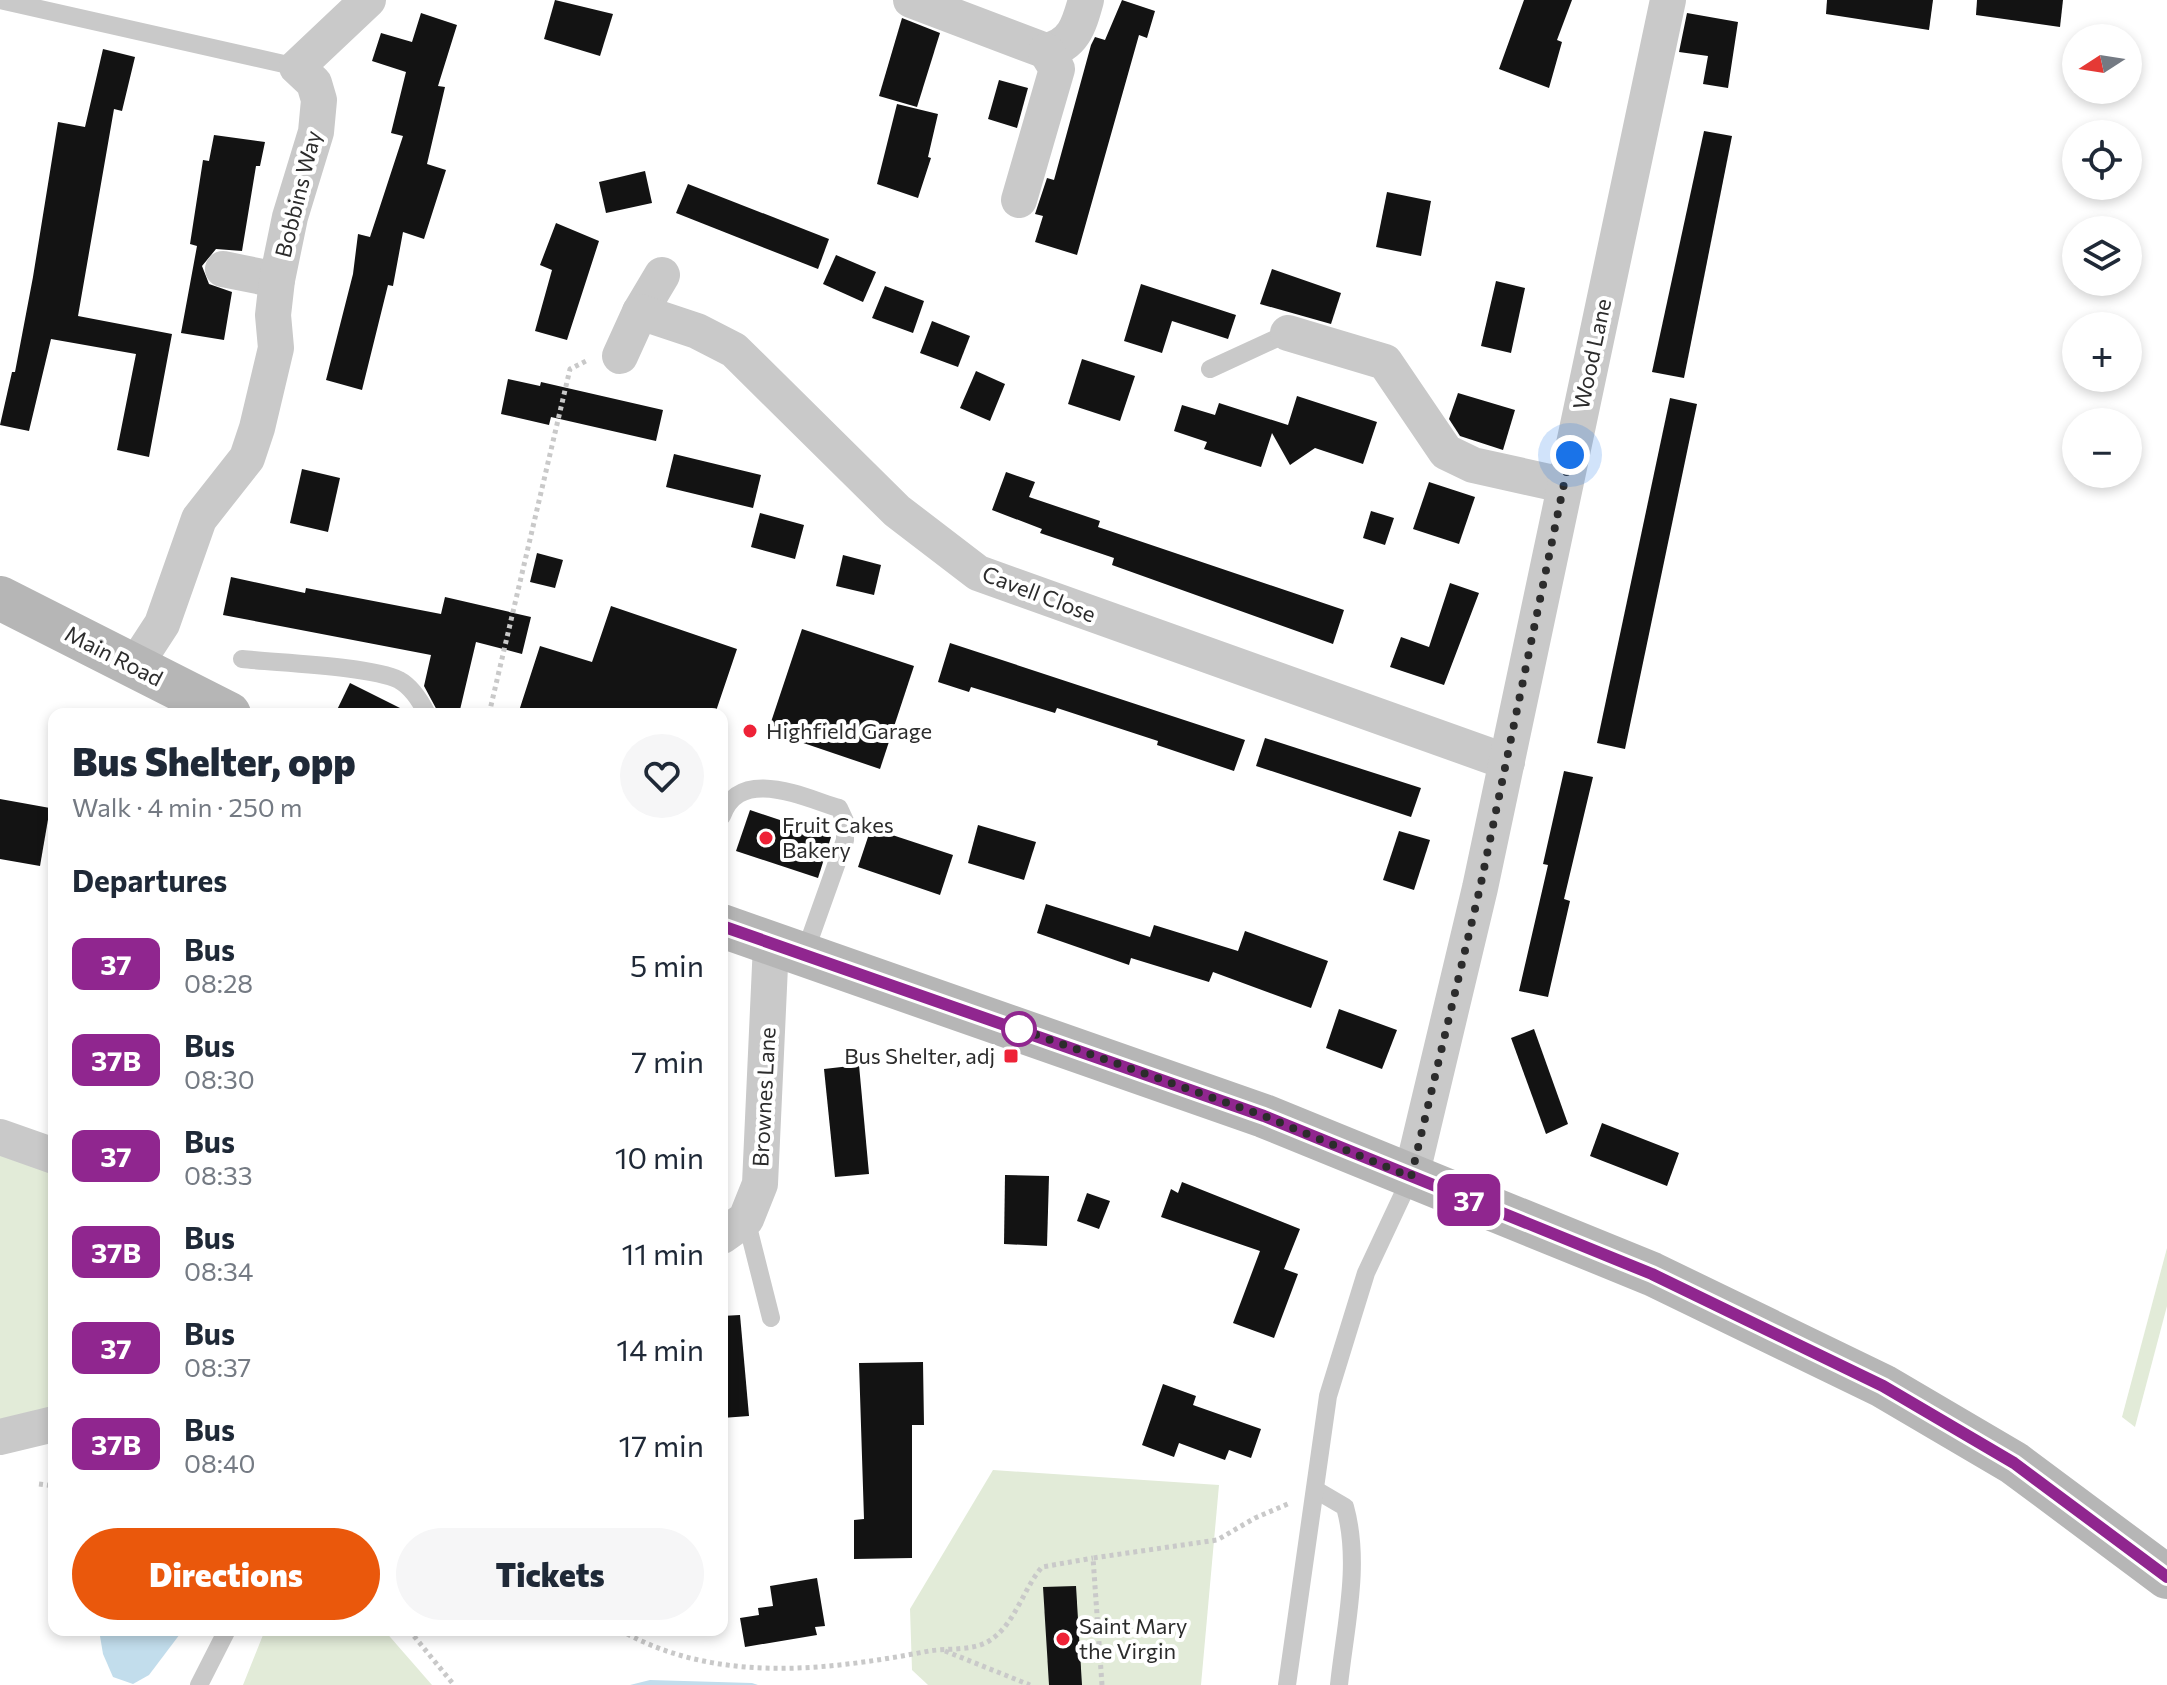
<!DOCTYPE html>
<meta charset="utf-8">
<style>
:root{--surface:#fff;--page:#f6f6f7;--text:#1f2937;--muted:#747a83;--accent:#ea580c}
body{margin:0;font-family:Commissioner,sans-serif;background:var(--page);color:var(--text);height:100vh;display:flex;flex-direction:column;font-size:30px;white-space:nowrap}
*{box-sizing:border-box;margin:0}
p{font-size:26px;color:var(--muted)}
.icon{flex:none;width:44px;height:44px;fill:none;stroke:currentColor;stroke-width:2;stroke-linecap:round;stroke-linejoin:round}
.map{position:relative;flex:1;overflow:hidden}
.panel{position:absolute;left:48px;top:708px;width:680px;height:928px;display:flex;flex-direction:column;background:var(--surface);border-radius:16px;box-shadow:0 4px 12px #0003}
.panel>*{flex:none}
.badge{padding:0 16px;border-radius:12px;font-size:28px;line-height:52px}
.needle{width:52px;rotate:258deg}
.controls{position:absolute;left:2062px;top:24px;display:grid;gap:16px}
.controls a{display:grid;place-items:center;width:80px;height:80px;border-radius:50%;background:var(--surface);box-shadow:0 4px 12px #0003;font-size:40px}
.you{position:absolute;width:40px;height:40px;margin:-20px;border:6px solid #fff;border-radius:50%;background:#1a73e8;box-shadow:0 0 0 12px #1a73e833}
.map>.badge{position:absolute;translate:-50% -50%;box-shadow:0 0 0 4px #fff}
h2{padding:0 24px;font-size:30px;line-height:72px}
.round{display:grid;place-items:center;flex:none;width:84px;height:84px;border-radius:42px;background:var(--page)}
.headline{display:flex;align-items:center;justify-content:space-between;height:136px;padding:0 24px}
h1{font-size:38px;font-weight:800;line-height:60px}
.action{display:flex;gap:16px;margin-top:auto;padding:16px 24px}
.action a{flex:1;height:92px;border-radius:48px;background:var(--accent);color:#fff;font-size:32px;font-weight:800;line-height:92px;text-align:center}
.action a+a{background:var(--page);color:var(--text)}
ul{padding:0;list-style:none}
li{display:flex;align-items:center;gap:24px;height:96px;padding:0 24px}
li div{flex:1}
li b{display:block;font-size:30px}
li em{font-style:normal}
li .badge{min-width:88px;font-weight:700;text-align:center}
.map>svg:first-child{display:block}
.green{fill:#e2ebd8}
.water{fill:#c2ddec}
.building{fill:#131313}
.lines{fill:none;stroke-linecap:round;stroke-linejoin:round}
.path{stroke:#c9c9c9;stroke-width:5;stroke-dasharray:4 4;stroke-linecap:butt}
.lane{stroke:#c9c9c9;stroke-width:18}
.street{stroke:#c9c9c9;stroke-width:36}
.secondary{stroke:#b6b6b6;stroke-width:44}
.line-casing{stroke:#fff;stroke-width:18}
.line{stroke:#90268f;stroke-width:12}
.walk{stroke:#2c2c2c;stroke-width:8;stroke-dasharray:0 14.4}
.poi-dot{fill:#ee2237;stroke:#fff;stroke-width:3}
.stop-dot{fill:#fff;stroke:#90268f;stroke-width:4}
.labels{text-anchor:middle;stroke-width:8;stroke-linejoin:round;paint-order:stroke}
.street-label{font-size:22px;fill:#2c2c2c;stroke:#fff}
.poi-label{font-size:22px;fill:#2c2c2c;stroke:#fff;text-anchor:start}
</style>
<div class="map">
<svg width="2167" height="1685" viewBox="0 0 2167 1685">
<rect width="100%" height="100%" fill="#fff"/>
<g class="green">
<path d="M0,1150L54,1170V1408L0,1425Z"/>
<path d="M2167,1248V1306L2135,1427L2122,1417Z"/>
<path d="M993,1470L1219,1485L1201,1685H928L912,1670L910,1609Z"/>
<path d="M265,1630H384L432,1685H243Z"/>
</g>
<g class="water">
<path d="M99,1630H183L149,1675L133,1684L113,1677L103,1654Z"/>
<path d="M650,1680L752,1683L758,1685H630Z"/>
</g>
<g class="building">
<path d="M555,0L613,14L600,56L544,39Z"/>
<path d="M1122,0L1155,11L1147,38L1139,35L1077,255L1035,242L1043,216L1035,214L1047,178L1054,180L1091,45L1095,37L1105,40Z"/>
<path d="M1524,0H1572L1557,40L1562,42L1549,88L1499,69Z"/>
<path d="M1827,0H1933L1929,30L1826,14Z"/>
<path d="M1977,0H2063L2060,27L1976,15Z"/>
<path d="M421,13L457,25L438,86L445,87L427,164L446,170L424,239L403,232L393,286L388,285L362,390L326,380L353,274L358,234L370,237L403,136L391,133L406,72L372,61L381,33L412,42Z"/>
<path d="M1687,13L1738,22L1728,88L1703,84L1708,56L1679,52Z"/>
<path d="M902,18L940,33L917,107L879,96Z"/>
<path d="M103,49L135,57L122,111L114,109L78,316L172,334L149,457L117,450L136,354L51,339L29,431L0,425L12,372H15L33,277L58,122L85,127Z"/>
<path d="M999,80L1028,88L1017,128L988,119Z"/>
<path d="M897,104L938,114L928,157L931,158L918,198L877,184Z"/>
<path d="M1704,131L1732,136L1684,378L1652,372Z"/>
<path d="M214,135L265,142L260,166H256L242,251L216,249L202,266L209,284L232,292L224,340L181,333L197,246L190,244L203,160L209,161Z"/>
<path d="M645,171L652,203L606,213L599,182Z"/>
<path d="M688,184L829,239L818,269L676,213Z"/>
<path d="M1387,192L1431,201L1421,256L1376,247Z"/>
<path d="M556,223L599,241L567,340L535,331L552,270L540,265Z"/>
<path d="M836,255L876,272L863,302L823,284Z"/>
<path d="M1272,269L1341,293L1331,324L1260,304Z"/>
<path d="M1496,281L1525,288L1511,353L1481,346Z"/>
<path d="M1141,284L1236,315L1228,339L1172,321L1162,353L1124,341Z"/>
<path d="M885,286L924,301L913,333L872,318Z"/>
<path d="M932,321L970,336L958,367L920,353Z"/>
<path d="M1082,359L1135,376L1120,421L1068,404Z"/>
<path d="M976,371L1005,384L990,421L960,408Z"/>
<path d="M508,379L540,386L541,382L663,410L656,441L551,417L549,425L501,414Z"/>
<path d="M1458,393L1515,410L1503,450L1460,436L1449,419Z"/>
<path d="M1297,396L1377,422L1363,464L1315,448L1290,465L1272,433L1261,467L1204,449L1207,442L1174,431L1182,405L1215,415L1219,403L1288,425Z"/>
<path d="M1670,398L1697,404L1625,749L1597,743Z"/>
<path d="M674,454L761,475L753,508L666,487Z"/>
<path d="M302,469L340,478L328,532L290,523Z"/>
<path d="M1006,472L1035,482L1029,497L1100,521L1098,527L1344,610L1333,644L1112,565L1114,558L1040,533L1042,529L992,510Z"/>
<path d="M1429,482L1475,497L1459,544L1413,529Z"/>
<path d="M1371,511L1394,518L1385,545L1363,538Z"/>
<path d="M760,513L804,525L795,559L751,547Z"/>
<path d="M537,553L563,560L555,588L530,582Z"/>
<path d="M843,555L881,565L874,595L836,586Z"/>
<path d="M231,577L305,593L306,588L441,614L445,597L531,617L522,654L476,642L459,714H439L424,686L431,655L223,615Z"/>
<path d="M1450,583L1479,593L1444,685L1390,667L1401,637L1429,647Z"/>
<path d="M611,606L737,649L715,714H518L540,646L592,662Z"/>
<path d="M802,629L914,666L880,769L768,731Z"/>
<path d="M950,643L1245,740L1234,771L1157,745L1158,741L1057,708L1055,713L971,687L969,692L938,682Z"/>
<path d="M350,683L412,714H335Z"/>
<path d="M1265,738L1421,788L1411,817L1256,766Z"/>
<path d="M1564,771L1593,777L1564,899L1570,901L1548,997L1519,991L1548,865L1543,864Z"/>
<path d="M0,799L50,808L40,866L0,859Z"/>
<path d="M750,810L831,837L818,878L736,851Z"/>
<path d="M978,825L1036,842L1024,880L968,863Z"/>
<path d="M871,828L953,855L940,895L858,867Z"/>
<path d="M1399,831L1430,840L1414,890L1383,880Z"/>
<path d="M1046,904L1150,937L1154,925L1238,951L1245,931L1328,961L1311,1008L1213,972L1209,982L1131,958L1129,965L1037,933Z"/>
<path d="M1339,1009L1397,1030L1382,1069L1326,1048Z"/>
<path d="M1534,1029L1568,1124L1546,1134L1511,1038Z"/>
<path d="M859,1065L869,1174L835,1177L824,1069Z"/>
<path d="M1602,1123L1679,1153L1667,1186L1590,1156Z"/>
<path d="M1005,1175L1049,1176L1047,1246L1004,1244Z"/>
<path d="M1182,1182L1300,1229L1284,1269L1298,1274L1274,1338L1233,1323L1260,1251L1161,1217L1171,1189L1178,1193Z"/>
<path d="M1087,1193L1110,1201L1099,1229L1077,1221Z"/>
<path d="M740,1315L749,1416L722,1418V1316Z"/>
<path d="M923,1362L924,1425H912V1558L854,1559V1520L864,1519L859,1363Z"/>
<path d="M1163,1384L1196,1396L1193,1405L1261,1429L1251,1458L1229,1450L1225,1460L1179,1443L1174,1457L1142,1445Z"/>
<path d="M817,1578L825,1626L815,1627L817,1635L745,1647L740,1618L759,1615L758,1608L773,1606L770,1586Z"/>
<path d="M1076,1586L1082,1685H1049L1043,1587Z"/>
</g>
<g class="lines">
<g class="path">
<path d="M489,714L570,369L588,360"/>
<path d="M39,1484L54,1486"/>
<path d="M409,1630L454,1685"/>
<path d="M620,1630C715,1684 825,1671 929,1651C948,1648 972,1651 989,1641C1015,1625 1023,1589 1042,1567L1093,1558"/>
<path d="M945,1651L1030,1685"/>
<path d="M1102,1685L1093,1558L1217,1540L1255,1518L1290,1503"/>
</g>
<g class="lane">
<path d="M0,0L297,67"/>
<path d="M1210,369L1288,333"/>
<path d="M242,659C278,663 371,666 399,680C412,687 421,702 427,714"/>
<path d="M722,816C740,766 802,797 839,808L845,821V840L804,955"/>
<path d="M746,1219L771,1318"/>
<path d="M1316,1490L1345,1507C1361,1564 1345,1627 1339,1685"/>
<path d="M199,1685L227,1630"/>
<path d="M1287,1685L1328,1396L1366,1273L1411,1177"/>
</g>
<g class="street">
<path d="M911,0L1046,51C1074,45 1079,25 1086,0"/>
<path d="M1019,200L1057,69L1046,51"/>
<path d="M223,269L277,280"/>
<path d="M640,312L662,275"/>
<path d="M1288,333L1385,362L1446,452L1473,465L1563,485"/>
<path d="M620,356L640,312L697,331L734,350L897,511L978,573L1507,762"/>
<path d="M134,667L162,624L199,519L247,458L257,428L276,348L273,315L277,280L290,217L316,132L319,100L314,83L297,67L368,0"/>
<path d="M0,1137L54,1156"/>
<path d="M1411,1177L1480,888L1668,0"/>
<path d="M722,1236L746,1219L760,1184L771,944"/>
<path d="M0,1437L54,1424"/>
</g>
<g class="secondary">
<path d="M0,598L229,714"/>
<path d="M722,926L1264,1116L1652,1274L1883,1386L2014,1463L2167,1577"/>
</g>
</g>
<g class="lines">
<defs>
<path id="line" d="M722,926L1264,1116L1652,1274L1883,1386L2014,1463L2167,1577"/>
</defs>
<use href="#line" class="line-casing"/>
<use href="#line" class="line"/>
<path class="walk" d="M1019,1029L1014,1027L1264,1116L1411,1177L1480,888L1570,455"/>
</g>
<g class="poi-dot">
<circle cx="750" cy="731" r="8"/>
<circle cx="766" cy="838" r="8"/>
<rect x="1003" y="1048" width="16" height="16" rx="4"/>
<circle cx="1063" cy="1639" r="8"/>
</g>
<circle class="stop-dot" cx="1019" cy="1029" r="16"/>
<g class="labels">
<g class="street-label">
<text transform="translate(298 194) rotate(-76)" y="8">Bobbins Way</text>
<text transform="translate(1592 354) rotate(-78)" y="8">Wood Lane</text>
<text transform="translate(1039 594) rotate(21)" y="8">Cavell Close</text>
<text transform="translate(114 656) rotate(27)" y="8">Main Road</text>
<text transform="translate(764 1097) rotate(-87)" y="8">Brownes Lane</text>
</g>
<g class="poi-label">
<text x="766" y="739">Highfield Garage</text>
<text x="782" y="833">Fruit Cakes<tspan x="782" dy="25">Bakery</tspan></text>
<text x="995" y="1064" text-anchor="end">Bus Shelter, adj</text>
<text x="1079" y="1634">Saint Mary<tspan x="1079" dy="25">the Virgin</tspan></text>
</g>
</g>
</svg>
<div class="controls">
<a><svg class="needle" viewBox="-14 -14 28 28"><path d="M0-13l5 13h-10z" fill="#e53935"/><path d="M0 13l5-13h-10z" fill="#747a83"/></svg></a>
<a><svg class="icon" aria-label="locate" viewBox="0 0 24 24"><circle cx="12" cy="12" r="6"/><path d="M12 2v4M12 18v4M2 12h4M18 12h4"/></svg></a>
<a><svg class="icon" aria-label="layers" viewBox="0 0 24 24"><path d="M12 4l9 5-9 5-9-5zM3 14l9 5 9-5"/></svg></a>
<a>+</a>
<a>−</a>
</div>
<div class="you" style="left:1570px;top:455px"></div>
<b class="badge" style="left:1469px;top:1200px;background:#90268f;color:#fff">37</b>
<section class="panel">
<div class="headline"><div><h1>Bus Shelter, opp</h1><p>Walk · 4 min · 250 m</p></div><a class="round"><svg class="icon" aria-label="heart" viewBox="0 0 24 24"><path d="M12 20l-8-8c-3-5 5-10 8-4 3-6 11-1 8 4z"/></svg></a></div>
<h2>Departures</h2>
<ul>
<li><span class="badge" style="background:#90268f;color:#fff">37</span><div><b>Bus</b><p>08:28</p></div><em>5 min</em></li>
<li><span class="badge" style="background:#90268f;color:#fff">37B</span><div><b>Bus</b><p>08:30</p></div><em>7 min</em></li>
<li><span class="badge" style="background:#90268f;color:#fff">37</span><div><b>Bus</b><p>08:33</p></div><em>10 min</em></li>
<li><span class="badge" style="background:#90268f;color:#fff">37B</span><div><b>Bus</b><p>08:34</p></div><em>11 min</em></li>
<li><span class="badge" style="background:#90268f;color:#fff">37</span><div><b>Bus</b><p>08:37</p></div><em>14 min</em></li>
<li><span class="badge" style="background:#90268f;color:#fff">37B</span><div><b>Bus</b><p>08:40</p></div><em>17 min</em></li>
</ul>
<div class="action"><a>Directions</a><a>Tickets</a></div>
</section>
</div>
